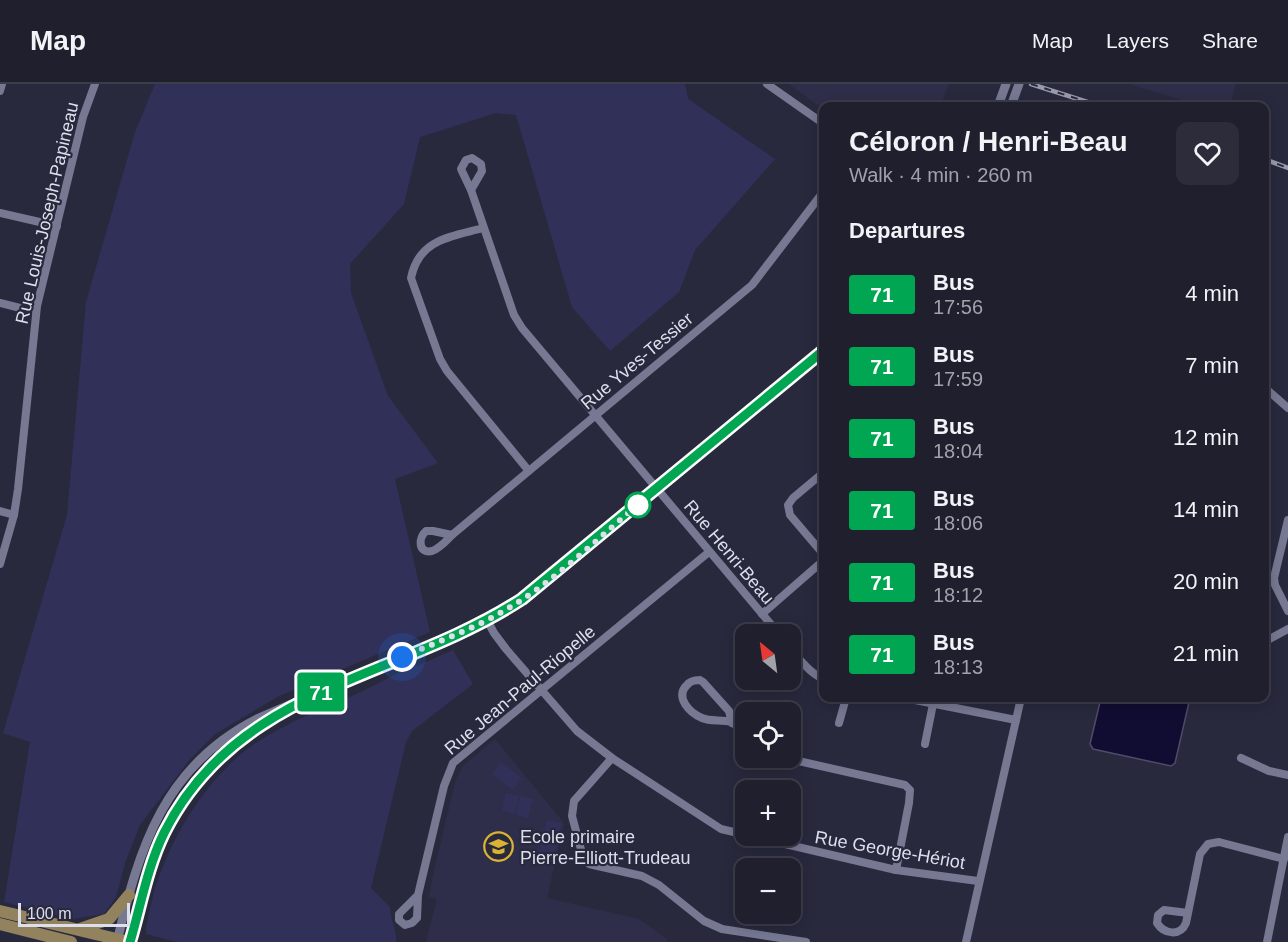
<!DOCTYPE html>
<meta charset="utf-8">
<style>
:root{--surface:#1f1f2e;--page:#2c2c3a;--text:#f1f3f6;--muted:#a1a2aa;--line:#3c3d4a}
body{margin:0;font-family:Helvetica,sans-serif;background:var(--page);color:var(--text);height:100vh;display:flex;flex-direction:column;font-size:22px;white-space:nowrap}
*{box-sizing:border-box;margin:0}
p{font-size:20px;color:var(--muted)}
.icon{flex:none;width:33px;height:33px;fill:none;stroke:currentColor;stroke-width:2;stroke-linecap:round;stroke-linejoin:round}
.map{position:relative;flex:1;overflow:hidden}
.side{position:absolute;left:819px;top:18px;width:450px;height:600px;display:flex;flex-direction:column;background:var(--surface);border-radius:12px;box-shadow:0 3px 15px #0003,0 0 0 2px var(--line)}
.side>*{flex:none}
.badge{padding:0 12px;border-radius:4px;font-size:21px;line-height:39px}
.needle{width:39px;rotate:331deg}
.tools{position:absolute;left:735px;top:540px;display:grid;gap:12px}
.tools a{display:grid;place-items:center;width:66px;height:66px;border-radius:12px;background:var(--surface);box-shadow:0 3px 15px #0003,0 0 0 2px var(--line);font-size:30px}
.scale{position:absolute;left:18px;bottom:15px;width:112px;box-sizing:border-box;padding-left:6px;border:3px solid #dedfed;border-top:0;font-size:16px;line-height:21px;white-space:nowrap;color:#dedfed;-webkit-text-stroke:4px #29293e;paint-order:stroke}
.you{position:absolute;width:30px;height:30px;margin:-15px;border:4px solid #fff;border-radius:50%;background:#1a73e8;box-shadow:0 0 0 9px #1a73e833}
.map>.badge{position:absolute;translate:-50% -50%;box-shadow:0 0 0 3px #fff}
h2{padding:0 30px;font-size:22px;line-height:54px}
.round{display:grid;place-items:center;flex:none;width:63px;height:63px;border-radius:12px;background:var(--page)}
.head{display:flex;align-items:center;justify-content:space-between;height:102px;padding:0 30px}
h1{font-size:28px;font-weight:700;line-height:45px}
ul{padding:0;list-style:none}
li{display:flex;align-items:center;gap:18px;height:72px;padding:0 30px}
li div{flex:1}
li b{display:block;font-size:22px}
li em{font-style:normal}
li .badge{min-width:66px;font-weight:700;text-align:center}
header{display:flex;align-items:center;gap:36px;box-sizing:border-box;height:84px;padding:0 30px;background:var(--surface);border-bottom:2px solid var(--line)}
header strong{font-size:28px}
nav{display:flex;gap:33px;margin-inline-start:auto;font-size:21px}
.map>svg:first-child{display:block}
.built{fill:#2e2e4a}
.green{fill:#313059}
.water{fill:#110c32;stroke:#4e4b6a;stroke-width:1.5}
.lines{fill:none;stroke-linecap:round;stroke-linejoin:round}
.minor{stroke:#777892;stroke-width:8}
.tertiary{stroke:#777892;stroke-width:9}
.primary{stroke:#92835e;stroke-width:12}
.rail-casing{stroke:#999aab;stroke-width:4.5}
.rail{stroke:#29293e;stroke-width:2;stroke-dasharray:7;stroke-linecap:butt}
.line-casing{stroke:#fff;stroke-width:14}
.line{stroke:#00a651;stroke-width:9}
.walk{stroke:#dedfed;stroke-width:6;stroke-dasharray:0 10.8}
.stop-dot{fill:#fff;stroke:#00a651;stroke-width:3}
.labels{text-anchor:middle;stroke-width:4.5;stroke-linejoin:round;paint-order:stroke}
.street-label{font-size:18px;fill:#dedfed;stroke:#29293e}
.poi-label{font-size:18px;fill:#dedfed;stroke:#29293e;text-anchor:start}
</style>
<header>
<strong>Map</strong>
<nav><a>Map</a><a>Layers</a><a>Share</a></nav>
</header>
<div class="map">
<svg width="1288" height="858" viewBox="0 0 1288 858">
<rect width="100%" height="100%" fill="#29293e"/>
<g class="built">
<path d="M789,0H949L940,22H824L823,25Z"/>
<path d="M1129,0H1236L1230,22H1202Z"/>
<path d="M495,655L564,739L547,814L639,835L667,855L666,858H426L437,815L429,813L434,786L456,695L463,682Z"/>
</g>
<g class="green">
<path d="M155,0H685L688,15L775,75L695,166L679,208L610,267L572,223L516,31L496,29L420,53L404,120L350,180L351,209L388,312L438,379L395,395L430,548L279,612L215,650L190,675L140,741L125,779L116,813L104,830L72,835L4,818L30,658L3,649L67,431L86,218L135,48Z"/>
<path d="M453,566L473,600L412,647L406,658L371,804L390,823C390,837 397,844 396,858H177L146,850V844C150,826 153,807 160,790C177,745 204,702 241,670C275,642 323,625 363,607C381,598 398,589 416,580L417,582Z"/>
<path d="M501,678L522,694L513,706L492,690Z"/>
<path d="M506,709L519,712L515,730L502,727Z"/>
<path d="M520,712L533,715L528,734L516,731Z"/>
<path d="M547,736L562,739L554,772L539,769Z"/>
</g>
<path class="water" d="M1101,614H1190L1175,679L1171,682L1093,665L1090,660Z"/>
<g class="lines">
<g class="minor">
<path d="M767,0L824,40"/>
<path d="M0,7L2,0"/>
<path d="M472,74L481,80L482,87L471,106L461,85L466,76Z"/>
<path d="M471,106L514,231L522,244L779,550"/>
<path d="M0,129L57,142"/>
<path d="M483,144C450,153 419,155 411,194L440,275L447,287L528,386"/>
<path d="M0,219L36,228"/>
<path d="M1264,303L1288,324"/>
<path d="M824,388L793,414L788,421L790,431L824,471"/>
<path d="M0,427L14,431"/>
<path d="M1288,436L1274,494L1275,501L1288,527"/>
<path d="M426,447H433L452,451C447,456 439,465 432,467C418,470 418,454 426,447Z"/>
<path d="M452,451L752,201L824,107"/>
<path d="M0,480L14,431L18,405L37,222L83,33L95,0"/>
<path d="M762,530L824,476"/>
<path d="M487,536L494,549L506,565L577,647L612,674L721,745L896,786L978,797"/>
<path d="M1264,558L1288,545"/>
<path d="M790,565C800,575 810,590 824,595"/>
<path d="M905,614L1016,636"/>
<path d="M732,639L729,627L703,598L700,596C695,596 690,597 687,601C674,613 690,629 702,634C711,638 722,635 731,638C736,640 741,647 746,651"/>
<path d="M839,639L846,614"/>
<path d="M925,660L933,620"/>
<path d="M612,674L574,717L572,732L583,773L589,780L642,792L659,801L704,837L722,845L806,858"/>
<path d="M785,674L905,701L910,706L909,719L896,786"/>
<path d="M1241,674L1269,687L1288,691"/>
<path d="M418,811L399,830V836L405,841L412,839L417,834L418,811L444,702L453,679L709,468"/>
<path d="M1188,829L1164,826L1158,831L1157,839C1164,850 1180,853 1186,839L1200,770L1208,760L1219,758L1284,775"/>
<path d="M966,858L1021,614"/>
<path d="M1267,858L1288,753"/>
</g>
<g class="tertiary">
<path d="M998,22L1006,0"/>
<path d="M1011,22L1019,0"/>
<path d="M117,858C139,764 164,682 257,635L487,536L522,515L555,490L824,266"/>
<path d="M130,858C138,828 144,798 155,769C178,710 223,664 276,631"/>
</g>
<g class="primary">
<path d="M0,827L129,858"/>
<path d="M0,840L71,858"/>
<path d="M80,845L109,835L129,811"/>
</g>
<defs>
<g id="rail">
<path d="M1031,0L1100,22"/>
<path d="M1264,75L1288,84"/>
</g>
</defs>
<use href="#rail" class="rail-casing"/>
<use href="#rail" class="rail"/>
</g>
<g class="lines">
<defs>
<path id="line" d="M130,858C141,821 147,784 164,749C238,601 398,596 522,515L824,266"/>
</defs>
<use href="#line" class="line-casing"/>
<use href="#line" class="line"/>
<path class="walk" d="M402,573C437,558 474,545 507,525C555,497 597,455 640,419L638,421"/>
</g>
<defs>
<symbol id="school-ring" viewBox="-11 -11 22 22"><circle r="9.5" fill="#29293e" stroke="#dab333" stroke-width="1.5"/><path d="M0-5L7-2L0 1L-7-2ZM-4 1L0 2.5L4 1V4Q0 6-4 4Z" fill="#dab333"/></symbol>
</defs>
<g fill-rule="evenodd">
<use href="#school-ring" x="482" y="746" width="33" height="33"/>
</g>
<circle class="stop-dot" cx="638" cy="421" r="12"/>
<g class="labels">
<g class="street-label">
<text transform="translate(47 129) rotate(-77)" y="6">Rue Louis-Joseph-Papineau</text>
<text transform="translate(637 277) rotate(-40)" y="6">Rue Yves-Tessier</text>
<text transform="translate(729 468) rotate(50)" y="6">Rue Henri-Beau</text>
<text transform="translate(520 606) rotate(-40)" y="6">Rue Jean-Paul-Riopelle</text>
<text transform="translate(890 766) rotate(10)" y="6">Rue George-Hériot</text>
</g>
<g class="poi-label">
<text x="520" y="759">Ecole primaire<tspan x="520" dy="21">Pierre-Elliott-Trudeau</tspan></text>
</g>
</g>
</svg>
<div class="tools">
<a><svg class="needle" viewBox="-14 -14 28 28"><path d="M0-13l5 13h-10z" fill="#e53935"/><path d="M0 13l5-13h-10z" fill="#a1a2aa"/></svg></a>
<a><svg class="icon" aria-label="locate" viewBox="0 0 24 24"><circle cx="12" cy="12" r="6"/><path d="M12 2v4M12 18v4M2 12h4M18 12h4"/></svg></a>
<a>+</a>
<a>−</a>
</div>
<div class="scale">100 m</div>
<div class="you" style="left:402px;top:573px"></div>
<b class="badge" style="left:321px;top:608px;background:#00a651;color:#fff">71</b>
<section class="side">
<div class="head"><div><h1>Céloron / Henri-Beau</h1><p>Walk · 4 min · 260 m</p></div><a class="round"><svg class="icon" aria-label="heart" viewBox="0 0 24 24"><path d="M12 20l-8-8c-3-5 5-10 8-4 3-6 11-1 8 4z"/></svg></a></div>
<h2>Departures</h2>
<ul>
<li><span class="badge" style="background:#00a651;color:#fff">71</span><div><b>Bus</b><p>17:56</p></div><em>4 min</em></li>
<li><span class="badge" style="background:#00a651;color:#fff">71</span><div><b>Bus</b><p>17:59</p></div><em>7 min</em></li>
<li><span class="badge" style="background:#00a651;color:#fff">71</span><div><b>Bus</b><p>18:04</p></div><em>12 min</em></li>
<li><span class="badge" style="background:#00a651;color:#fff">71</span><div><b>Bus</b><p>18:06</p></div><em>14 min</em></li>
<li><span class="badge" style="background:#00a651;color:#fff">71</span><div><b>Bus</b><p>18:12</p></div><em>20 min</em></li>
<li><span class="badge" style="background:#00a651;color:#fff">71</span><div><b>Bus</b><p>18:13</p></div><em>21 min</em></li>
</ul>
</section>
</div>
